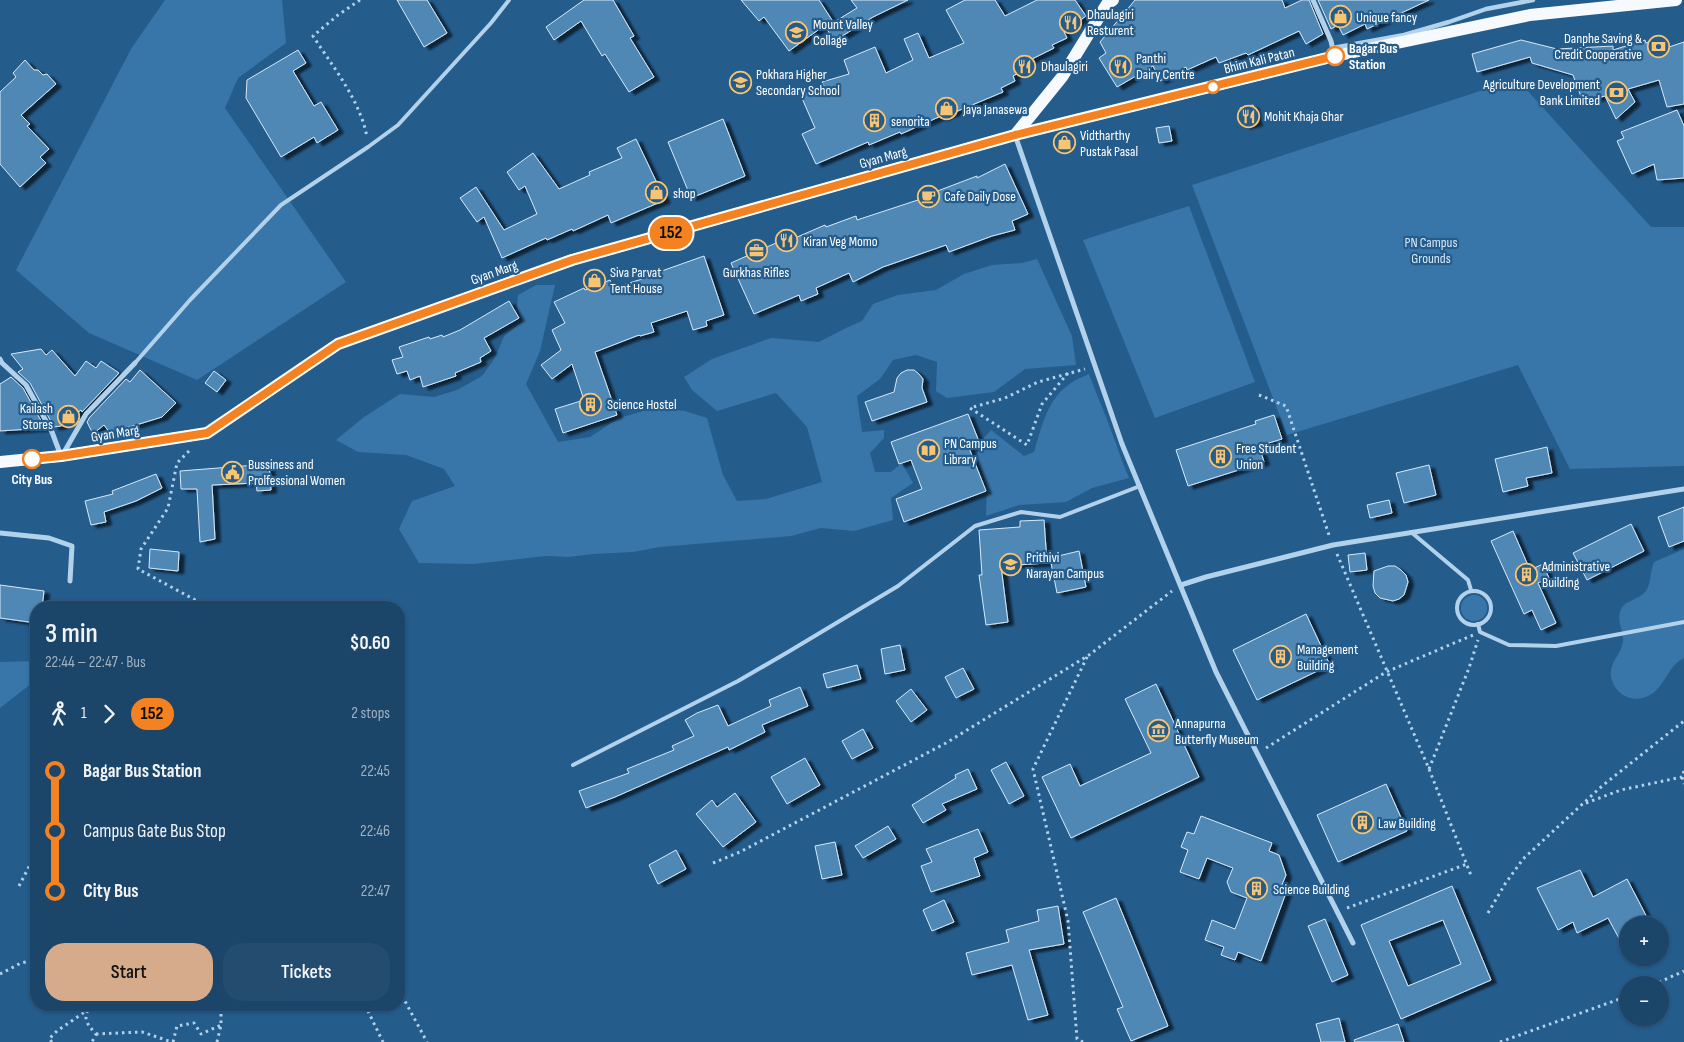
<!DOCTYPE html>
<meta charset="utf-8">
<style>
:root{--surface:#1b4569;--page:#244c6f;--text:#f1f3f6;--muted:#a0b1c0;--line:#395d7d;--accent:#d6ab8b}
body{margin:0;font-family:"Sofia Sans Condensed",sans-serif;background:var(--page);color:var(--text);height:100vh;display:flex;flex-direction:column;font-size:19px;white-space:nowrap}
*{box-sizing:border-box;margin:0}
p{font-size:16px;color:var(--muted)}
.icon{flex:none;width:28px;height:28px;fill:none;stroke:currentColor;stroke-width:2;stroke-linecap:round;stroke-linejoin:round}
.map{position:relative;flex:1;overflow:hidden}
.side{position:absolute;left:30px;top:601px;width:375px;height:410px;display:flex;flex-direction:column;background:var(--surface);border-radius:20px;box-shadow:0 1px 4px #0004,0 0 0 1px var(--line)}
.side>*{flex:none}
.badge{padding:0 10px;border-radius:16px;font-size:18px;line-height:32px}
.controls{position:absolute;left:1619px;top:916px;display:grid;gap:10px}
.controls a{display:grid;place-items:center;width:50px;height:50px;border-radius:50%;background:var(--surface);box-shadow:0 1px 4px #0004,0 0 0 1px var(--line);font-size:25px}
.map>.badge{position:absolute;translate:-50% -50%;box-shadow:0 0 0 2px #fff}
.legs{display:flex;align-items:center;gap:8px;height:55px;padding:0 15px;font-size:16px}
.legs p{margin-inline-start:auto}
.overview{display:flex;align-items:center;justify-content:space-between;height:85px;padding:0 15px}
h1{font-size:28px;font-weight:600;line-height:38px}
.primary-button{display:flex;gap:10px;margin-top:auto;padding:10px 15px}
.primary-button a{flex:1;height:58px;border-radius:20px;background:var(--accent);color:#111;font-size:20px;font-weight:600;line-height:58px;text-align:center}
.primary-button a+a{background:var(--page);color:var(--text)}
ul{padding:0 15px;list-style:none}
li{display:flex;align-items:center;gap:18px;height:60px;font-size:19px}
li i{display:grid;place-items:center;width:8px;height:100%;margin:0 6px;background:currentColor}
li i::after{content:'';width:12px;height:12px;margin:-6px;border:4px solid;border-radius:50%;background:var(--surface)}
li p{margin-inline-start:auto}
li:first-child i{background:linear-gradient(#0000 50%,currentColor 0)}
li:last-child i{background:linear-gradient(currentColor 50%,#0000 0)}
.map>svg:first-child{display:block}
.green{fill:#3876a9}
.building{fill:#5087b5;stroke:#d7e9f8;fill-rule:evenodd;filter:url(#shadow)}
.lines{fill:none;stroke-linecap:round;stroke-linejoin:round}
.path{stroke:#b2d1eb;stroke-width:3;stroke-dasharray:2.5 4;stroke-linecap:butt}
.service{stroke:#b2d1eb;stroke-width:4}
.pedestrian{stroke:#b2d1eb;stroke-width:4.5}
.minor{stroke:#b2d1eb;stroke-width:5}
.primary{stroke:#f6fafe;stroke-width:12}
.line-1-casing{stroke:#fff;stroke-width:11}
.line-1{stroke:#f58220;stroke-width:8}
.stop-1-dot{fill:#fff;stroke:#f58220;stroke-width:2.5}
.labels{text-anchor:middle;stroke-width:4.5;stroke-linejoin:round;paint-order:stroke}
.poi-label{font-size:14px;fill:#fff;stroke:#245c8c;text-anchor:start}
.stop-label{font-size:14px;font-weight:bold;fill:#fff;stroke:#245c8c;text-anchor:start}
.street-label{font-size:14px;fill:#fff;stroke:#245c8c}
.park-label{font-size:14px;fill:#d7e9f8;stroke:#245c8c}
</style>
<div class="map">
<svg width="1684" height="1042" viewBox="0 0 1684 1042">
<defs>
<filter id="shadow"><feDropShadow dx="5.5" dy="3" stdDeviation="1" flood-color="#0009"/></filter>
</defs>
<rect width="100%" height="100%" fill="#245c8c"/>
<g class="green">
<path d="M165,0H282L286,43L238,78L225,108L346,282L197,380L89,333L16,270L131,49Z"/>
<path d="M1517,79L1651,227H1684V466L1570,469L1518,365L1287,435L1192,185Z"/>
<path d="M1189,206L1255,382L1155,418L1083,240Z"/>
<path d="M1037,259L1072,336L1076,365L1025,369L994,392L947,398L936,391L937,362L916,355L893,360L880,379L857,396L862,432L884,430V438L870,453L875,472H891L902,463L913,483L891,498L893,520L854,531L821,528L791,536L660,547L633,552L593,554L568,557L546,556L473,564L419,563L399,529L412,501L455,486L444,469L406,455L358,452L336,440L364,417L400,394L434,397L457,390L482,376L495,358L504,336L522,322L517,307L518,295L536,285H555L540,351L526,384L558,442L590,437L619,418L654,408L685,411L707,418L723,475L737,501L766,499L822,482L807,427L776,393L717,411L692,390L684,377L712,359L771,338L819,342L846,328L862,321L873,304L898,295L936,290L964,274L992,265L1022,263Z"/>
<path d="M1089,374C1096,394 1105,413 1112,433C1118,448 1122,463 1129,478L1092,488L1066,502L1019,505L986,516L987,486L976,457L983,439L991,430L1024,456L1034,452C1042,426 1047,399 1071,383C1076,379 1083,377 1089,374Z"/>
<path d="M1684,549V658C1665,667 1665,693 1642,698C1623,703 1606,683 1612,666C1615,658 1621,652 1623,642C1624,632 1617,622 1620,612C1623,600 1639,600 1646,591C1651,584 1650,571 1654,562Z"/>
<circle cx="1474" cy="608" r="13"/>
<path d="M36,661V680L0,708V662Z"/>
</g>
<g class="building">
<path d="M397,0H427L447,33L424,47Z"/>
<path d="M584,0H613L634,36L630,38L654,77L629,92L605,54L602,56L581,21L554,40L546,27Z"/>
<path d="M741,0H819L832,20L789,51L764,17L759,21Z"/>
<path d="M851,0H908L873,17L834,41L826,27L857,8Z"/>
<path d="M965,0H995L1005,16L1037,0H1075L1086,16L1064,32L1067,38L1052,45L1054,48L1026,62L1029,67L1013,76L1015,81L1001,88L1003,92L941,118V116L901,134L900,132L869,145L868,142L816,164L802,134L815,128L801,96L824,86L822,82L849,74L844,60L875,47L886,73L913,60L904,39L918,33L929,58L964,43L946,10Z"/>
<path d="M1135,0H1282L1285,8L1302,0H1309L1323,34L1306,44L1299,31L1248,55L1246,53L1219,63L1216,57L1187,70L1186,67L1160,81L1153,66L1117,87L1099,58L1106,53L1100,42Z"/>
<path d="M1318,0H1429L1367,29L1365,24L1343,35L1338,25L1331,29Z"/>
<path d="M1661,39L1663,49L1684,42V104L1667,107L1659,80L1628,89L1635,102L1616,119L1605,96L1583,102L1573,75L1532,63L1530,57L1477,72L1472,54L1521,40L1557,49L1613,46V50L1645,40L1646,43Z"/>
<path d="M298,50L306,63L293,71L314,106L321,102L338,130L317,143L314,137L281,157L246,98L247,80Z"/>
<path d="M25,60L34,70H38L43,75L47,74L56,84L21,115L30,124L27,126L49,149L40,157L46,163L20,187L0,164V92L16,77L13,73Z"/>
<path d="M1253,105L1257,123L1244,126L1240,108Z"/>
<path d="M1677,110L1684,126V178L1657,180L1654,164L1632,174L1617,141L1624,138L1621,132Z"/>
<path d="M723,119L745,176L691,198L668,142Z"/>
<path d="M1169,126L1172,141L1159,143L1156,128Z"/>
<path d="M636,139L665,200L611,223L608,215L573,231L572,229L547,240L546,238L502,258L484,217L477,222L460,198L476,187L504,230L537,214L525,186L519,190L507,172L533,153L559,189L590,175L589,172L622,158L617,148Z"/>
<path d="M1005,164L1028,214L1012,221L1015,230L992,236L949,252L946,245L883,267L853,282L849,273L816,288L818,294L801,301L799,295L754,314L731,263L794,235L795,238L825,225L826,227L856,216L857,220L927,197V195L977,176V178Z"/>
<path d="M704,256L724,315L706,321L707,326L693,330L687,311L651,323L654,332L640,336L639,335L595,352L617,415L563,433L555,409L584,400L572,364L552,379L541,365L561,350L552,330L565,323L554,302L584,288L585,290L610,280L613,288L642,279V278Z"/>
<path d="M509,301L519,318L484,338L491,351L480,358L481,362L455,373L456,376L423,387L420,376L410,380L407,371L397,374L392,360L403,357L399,347L429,337L430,339L442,335L443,337L460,330Z"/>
<path d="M41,349L46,355L52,350L75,376L86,361L96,368L101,361L119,373L82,412L81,410L61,426L54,427L30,383L18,372L23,369L11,354Z"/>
<path d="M140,370L176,403L162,417L110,433L104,425L93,434L87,422L90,417L126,379L130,382Z"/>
<path d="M907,370H914L919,374L923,379L922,388L927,402L872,421L865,402L894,392L897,378L901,373Z"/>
<path d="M214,371L226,380L217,392L205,383Z"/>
<path d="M11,377L23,388L45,428L0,431V384Z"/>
<path d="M968,414L980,444L969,448L986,491L904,522L896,499L922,489L911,460L899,464L891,442Z"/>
<path d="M1274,415L1282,439L1259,446L1264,462L1188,486L1176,450L1256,424L1255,421Z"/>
<path d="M1547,447L1552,473L1526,478L1528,486L1503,492L1495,459Z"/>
<path d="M269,464L271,490L257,491L256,483L212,485L215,539L200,542L197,489H181L180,471Z"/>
<path d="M1429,465L1436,495L1404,503L1396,473Z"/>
<path d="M156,474L162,488L136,501L104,512L106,522L91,525L85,501L113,494L112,491Z"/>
<path d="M1389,500L1392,513L1370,518L1367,505Z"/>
<path d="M1684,507V541L1669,547L1658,517Z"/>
<path d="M1044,520L1047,563L1001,566L1008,622L986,625L979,575H982L979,530L1020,527V521Z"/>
<path d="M1631,524L1644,551L1587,580L1573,553Z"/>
<path d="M1513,531L1530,570L1543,564L1549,578L1538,583L1556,623L1541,630L1532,610L1524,614L1491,541Z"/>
<path d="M150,549L179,552L178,571L149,568Z"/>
<path d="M1079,551L1086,587L1057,593L1050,558Z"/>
<path d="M1365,553L1367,570L1350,572L1348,555Z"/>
<path d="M1388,566H1395L1401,570L1406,575L1408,582L1404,595L1399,599L1393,601L1380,598L1375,593L1373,586L1374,571Z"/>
<path d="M0,585L44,591L42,608H36V623L0,618Z"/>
<path d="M1306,614L1330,665L1257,700L1233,650Z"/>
<path d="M900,645L905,670L885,674L881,649Z"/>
<path d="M857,665L861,679L827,688L823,674Z"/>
<path d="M963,668L974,689L956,698L945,677Z"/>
<path d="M1156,684L1199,777L1071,838L1042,777L1070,764L1080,786L1151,753L1125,699Z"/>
<path d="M800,687L808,706L762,725L765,732L729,750L728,747L615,797L586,808L579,791L629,773L627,769L674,750L672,746L694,736L685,720L697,713L718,705L728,726L771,706L769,700Z"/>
<path d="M911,689L927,710L911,722L896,701Z"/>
<path d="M863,729L873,748L852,759L842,741Z"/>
<path d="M805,758L820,785L787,804L771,777Z"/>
<path d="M1006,762L1024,796L1009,804L991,770Z"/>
<path d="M968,769L977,789L942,804L946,810L923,823L912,805L956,778L955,775Z"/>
<path d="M1386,784L1407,831L1338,862L1317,815Z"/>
<path d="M735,793L756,822L723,847L696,814L712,800L717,807Z"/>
<path d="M1201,816L1272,843L1269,851L1279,855L1286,875L1281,887L1287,890L1261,961L1238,952L1235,960L1221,955L1224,947L1205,940L1212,920L1235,929L1247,898L1231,892L1227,882L1233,868L1207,858L1199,879L1180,872L1188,850L1181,847L1187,832L1194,834Z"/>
<path d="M888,826L896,839L863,858L855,846Z"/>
<path d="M978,829L988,852L974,858L980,876L931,892L921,866L932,862L926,849Z"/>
<path d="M835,842L842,875L822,879L815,846Z"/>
<path d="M676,850L686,869L658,884L649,865Z"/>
<path d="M1580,870L1593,897L1627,879L1651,925H1628V955L1608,918L1577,933L1573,922L1558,930L1537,888Z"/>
<path d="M1452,886L1491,980L1401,1019L1361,925ZM1443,920L1461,964L1408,986L1389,941Z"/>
<path d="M1116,898L1168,1026L1131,1041L1117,1009L1123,1007L1083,912Z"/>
<path d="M944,900L954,922L932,931L923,910Z"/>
<path d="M1058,906L1064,944L1029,950L1048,1015L1028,1020L1012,965L972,975L966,953L1009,942L1006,930L1039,921L1037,910Z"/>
<path d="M1325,919L1348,975L1332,982L1308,926Z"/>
<path d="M1339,1018L1345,1042H1321L1316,1024Z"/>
<path d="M1398,1024L1404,1042H1355L1354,1040Z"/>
</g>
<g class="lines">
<g class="path">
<path d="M360,0L338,15L313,36C333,67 360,100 367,137"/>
<path d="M1068,373L1042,404L1027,445L970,408L1005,398L1038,382L1085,369"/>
<path d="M1259,395L1286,406L1329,535"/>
<path d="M189,451L177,463L168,508L141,549L138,569L210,608"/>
<path d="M1337,554L1429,769L1472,878"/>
<path d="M1266,748L1386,672L1473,635"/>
<path d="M1429,769L1469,668L1478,640"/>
<path d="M1684,771L1682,777L1684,784"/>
<path d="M1586,803L1621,790L1682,777"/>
<path d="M713,863L740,852L946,743L1089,655L1172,591"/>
<path d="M19,886L36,853"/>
<path d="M1347,908L1467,864"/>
<path d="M1488,913L1505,884L1523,859L1602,786L1684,721"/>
<path d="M0,974L21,963L36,960"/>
<path d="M1653,985L1684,971"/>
<path d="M399,990L427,1042"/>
<path d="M84,1005L89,1009"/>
<path d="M91,1005C82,1018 86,1023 96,1034L92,1042"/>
<path d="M365,1005L383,1042"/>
<path d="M96,1034L142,1032L172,1042"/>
<path d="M52,1042L49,1039L57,1031L89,1009"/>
<path d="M173,1042L177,1026L194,1023L201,1034L221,1025"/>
<path d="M217,1042L221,1025V1005"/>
<path d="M1083,1042L1077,1039L1068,921L1033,769L1088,655"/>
<path d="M1500,1042L1628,996"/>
</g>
<g class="service">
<path d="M135,363L190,300L281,205L368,147L398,125L491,23L509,0"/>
<path d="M1411,532L1468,580L1471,590"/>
<circle cx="1474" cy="608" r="17"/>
<path d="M1478,624L1480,632L1509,645L1556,646L1684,622"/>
<path d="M573,765L738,681L788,652L898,586L975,526L1021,512L1060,517L1140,486"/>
</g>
<path class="pedestrian" d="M1333,48L1404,35L1449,22L1486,9L1533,0"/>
<g class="minor">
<path d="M1313,0L1331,41L1334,55"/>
<path d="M1015,135L1122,444L1216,672L1353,943"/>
<path d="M0,359L2,363L26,385L52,432L61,456"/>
<path d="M63,454L86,414L135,363"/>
<path d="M0,533L49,538L72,546L70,581"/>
<path d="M1181,585L1206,577L1333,545L1684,489"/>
</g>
<g class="primary">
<path d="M1015,135L1062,77L1107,4L1113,0"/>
<path d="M0,462L61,456L207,433L338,344L572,260L1015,135L1335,56L1530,15L1676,0"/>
</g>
</g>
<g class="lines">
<defs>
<path id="line-1" d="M32,459L61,456L207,433L338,344L572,260L1015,135L1335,56"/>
</defs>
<use href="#line-1" class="line-1-casing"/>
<use href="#line-1" class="line-1"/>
</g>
<defs>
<symbol id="shop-ring" viewBox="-11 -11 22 22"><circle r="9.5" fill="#245c8c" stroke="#f6c475" stroke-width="1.5"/><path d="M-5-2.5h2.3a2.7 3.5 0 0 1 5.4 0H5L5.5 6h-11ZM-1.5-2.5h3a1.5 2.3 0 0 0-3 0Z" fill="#f6c475"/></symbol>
<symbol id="restaurant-ring" viewBox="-11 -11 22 22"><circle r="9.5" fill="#245c8c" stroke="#f6c475" stroke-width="1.5"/><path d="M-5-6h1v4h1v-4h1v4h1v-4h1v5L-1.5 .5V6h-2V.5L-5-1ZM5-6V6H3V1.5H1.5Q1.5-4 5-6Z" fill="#f6c475"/></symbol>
<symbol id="university-ring" viewBox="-11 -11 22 22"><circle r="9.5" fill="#245c8c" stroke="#f6c475" stroke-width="1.5"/><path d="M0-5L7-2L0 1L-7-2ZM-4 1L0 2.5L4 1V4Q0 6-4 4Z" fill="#f6c475"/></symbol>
<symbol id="bank-ring" viewBox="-11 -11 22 22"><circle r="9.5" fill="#245c8c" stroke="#f6c475" stroke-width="1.5"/><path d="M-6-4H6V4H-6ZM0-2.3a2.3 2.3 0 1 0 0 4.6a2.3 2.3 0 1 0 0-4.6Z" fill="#f6c475"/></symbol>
<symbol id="building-ring" viewBox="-11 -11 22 22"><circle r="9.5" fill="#245c8c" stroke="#f6c475" stroke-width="1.5"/><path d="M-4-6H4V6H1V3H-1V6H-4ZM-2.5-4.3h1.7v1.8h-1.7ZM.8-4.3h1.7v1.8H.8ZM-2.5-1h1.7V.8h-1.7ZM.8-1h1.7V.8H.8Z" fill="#f6c475"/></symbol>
<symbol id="cafe-ring" viewBox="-11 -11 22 22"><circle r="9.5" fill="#245c8c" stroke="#f6c475" stroke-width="1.5"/><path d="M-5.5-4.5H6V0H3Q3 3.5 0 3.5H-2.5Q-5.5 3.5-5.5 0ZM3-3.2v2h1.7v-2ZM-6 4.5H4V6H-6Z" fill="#f6c475"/></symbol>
<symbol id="office-ring" viewBox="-11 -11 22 22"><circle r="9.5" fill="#245c8c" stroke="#f6c475" stroke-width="1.5"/><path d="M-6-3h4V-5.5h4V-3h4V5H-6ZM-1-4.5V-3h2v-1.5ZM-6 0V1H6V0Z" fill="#f6c475"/></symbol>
<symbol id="library-ring" viewBox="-11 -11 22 22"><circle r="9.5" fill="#245c8c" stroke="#f6c475" stroke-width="1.5"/><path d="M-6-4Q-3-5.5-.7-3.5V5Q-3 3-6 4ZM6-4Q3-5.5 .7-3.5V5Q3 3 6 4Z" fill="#f6c475"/></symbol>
<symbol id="civic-ring" viewBox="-11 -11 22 22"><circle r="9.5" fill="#245c8c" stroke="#f6c475" stroke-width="1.5"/><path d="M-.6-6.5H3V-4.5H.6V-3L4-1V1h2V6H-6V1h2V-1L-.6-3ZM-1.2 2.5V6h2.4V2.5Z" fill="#f6c475"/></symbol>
<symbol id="museum-ring" viewBox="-11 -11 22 22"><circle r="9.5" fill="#245c8c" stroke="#f6c475" stroke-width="1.5"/><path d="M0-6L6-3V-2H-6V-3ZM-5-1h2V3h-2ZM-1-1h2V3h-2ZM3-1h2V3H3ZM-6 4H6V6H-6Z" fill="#f6c475"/></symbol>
</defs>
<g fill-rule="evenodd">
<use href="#shop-ring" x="1328" y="4" width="25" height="25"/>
<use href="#restaurant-ring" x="1058" y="10" width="25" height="25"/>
<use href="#university-ring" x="784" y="20" width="25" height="25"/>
<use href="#bank-ring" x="1646" y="34" width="25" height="25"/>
<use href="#restaurant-ring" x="1012" y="54" width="25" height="25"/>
<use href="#restaurant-ring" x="1108" y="54" width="25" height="25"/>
<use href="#university-ring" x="728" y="70" width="25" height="25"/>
<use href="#bank-ring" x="1604" y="80" width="25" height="25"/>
<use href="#shop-ring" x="934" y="96" width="25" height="25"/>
<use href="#restaurant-ring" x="1236" y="104" width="25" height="25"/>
<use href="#building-ring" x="862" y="108" width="25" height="25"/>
<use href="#shop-ring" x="1052" y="130" width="25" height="25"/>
<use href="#shop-ring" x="644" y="180" width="25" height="25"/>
<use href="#cafe-ring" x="916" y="184" width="25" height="25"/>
<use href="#restaurant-ring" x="774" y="228" width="25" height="25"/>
<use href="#office-ring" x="744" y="238" width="25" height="25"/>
<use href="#shop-ring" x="582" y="268" width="25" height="25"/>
<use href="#building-ring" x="578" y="392" width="25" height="25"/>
<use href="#shop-ring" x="56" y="404" width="25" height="25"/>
<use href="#library-ring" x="916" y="438" width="25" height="25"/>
<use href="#building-ring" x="1208" y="444" width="25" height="25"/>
<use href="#civic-ring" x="220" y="460" width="25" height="25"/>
<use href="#university-ring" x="998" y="552" width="25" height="25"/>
<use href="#building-ring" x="1514" y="562" width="25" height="25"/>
<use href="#building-ring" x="1268" y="644" width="25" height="25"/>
<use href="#museum-ring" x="1146" y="718" width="25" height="25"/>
<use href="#building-ring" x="1350" y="810" width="25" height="25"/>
<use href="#building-ring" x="1244" y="876" width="25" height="25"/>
</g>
<g class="stop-1-dot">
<circle cx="1335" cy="56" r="9"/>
<circle cx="1213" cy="87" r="6"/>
<circle cx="32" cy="459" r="9"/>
</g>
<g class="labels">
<g class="poi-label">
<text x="1087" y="19">Dhaulagiri<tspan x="1087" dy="16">Resturent</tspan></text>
<text x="1356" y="22">Unique fancy</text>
<text x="813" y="29">Mount Valley<tspan x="813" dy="16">Collage</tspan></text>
<text x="1642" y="43" text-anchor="end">Danphe Saving &amp;<tspan x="1642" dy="16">Credit Cooperative</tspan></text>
<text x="1136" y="63">Panthi<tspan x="1136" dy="16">Dairy Centre</tspan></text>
<text x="1041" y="71">Dhaulagiri</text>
<text x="756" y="79">Pokhara Higher<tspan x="756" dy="16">Secondary School</tspan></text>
<text x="1600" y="89" text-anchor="end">Agriculture Development<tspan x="1600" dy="16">Bank Limited</tspan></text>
<text x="963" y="114">Jaya Janasewa</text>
<text x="1264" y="121">Mohit Khaja Ghar</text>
<text x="891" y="126">senorita</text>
<text x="1080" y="140">Vidtharthy<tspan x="1080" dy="16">Pustak Pasal</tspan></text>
<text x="673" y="198">shop</text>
<text x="944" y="201">Cafe Daily Dose</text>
<text x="803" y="246">Kiran Veg Momo</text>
<text x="610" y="277">Siva Parvat<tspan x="610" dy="16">Tent House</tspan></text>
<text x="756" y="277" text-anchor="middle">Gurkhas Rifles</text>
<text x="607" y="409">Science Hostel</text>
<text x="53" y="413" text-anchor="end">Kailash<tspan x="53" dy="16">Stores</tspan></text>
<text x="944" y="448">PN Campus<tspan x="944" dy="16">Library</tspan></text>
<text x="1236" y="453">Free Student<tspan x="1236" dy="16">Union</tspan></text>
<text x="248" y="469">Bussiness and<tspan x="248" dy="16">Prolfessional Women</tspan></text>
<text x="1026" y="562">Prithivi<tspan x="1026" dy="16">Narayan Campus</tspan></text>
<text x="1542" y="571">Administrative<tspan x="1542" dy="16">Building</tspan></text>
<text x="1297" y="654">Management<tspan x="1297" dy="16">Building</tspan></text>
<text x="1175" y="728">Annapurna<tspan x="1175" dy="16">Butterfly Museum</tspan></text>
<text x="1378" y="828">Law Building</text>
<text x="1273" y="894">Science Building</text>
</g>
<g class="stop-label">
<text x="1349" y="53">Bagar Bus<tspan x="1349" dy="16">Station</tspan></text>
<text x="32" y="484" text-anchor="middle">City Bus</text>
</g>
<g class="street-label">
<text transform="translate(1259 60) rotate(-14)" y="5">Bhim Kali Patan</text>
<text transform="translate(883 157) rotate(-16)" y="5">Gyan Marg</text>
<text transform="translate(494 272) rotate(-19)" y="5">Gyan Marg</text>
<text transform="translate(115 433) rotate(-9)" y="5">Gyan Marg</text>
</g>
<g class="park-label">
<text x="1431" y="247">PN Campus<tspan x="1431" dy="16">Grounds</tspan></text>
</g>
</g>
</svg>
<div class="controls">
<a>+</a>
<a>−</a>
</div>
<b class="badge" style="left:671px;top:233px;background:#f58220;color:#111">152</b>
<section class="side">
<div class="overview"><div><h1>3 min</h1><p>22:44 – 22:47 · Bus</p></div><b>$0.60</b></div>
<div class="legs"><svg class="icon" aria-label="walk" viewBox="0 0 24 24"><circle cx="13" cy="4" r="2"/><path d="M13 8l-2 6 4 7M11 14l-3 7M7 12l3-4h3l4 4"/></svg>1<svg class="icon" aria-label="forward" viewBox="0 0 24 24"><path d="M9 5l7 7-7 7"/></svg><b class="badge" style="background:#f58220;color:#111">152</b><p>2 stops</p></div>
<ul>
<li><i style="color:#f58220"></i><b>Bagar Bus Station</b><p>22:45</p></li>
<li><i style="color:#f58220"></i><span>Campus Gate Bus Stop</span><p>22:46</p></li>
<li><i style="color:#f58220"></i><b>City Bus</b><p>22:47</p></li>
</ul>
<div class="primary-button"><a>Start</a><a>Tickets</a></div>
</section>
</div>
